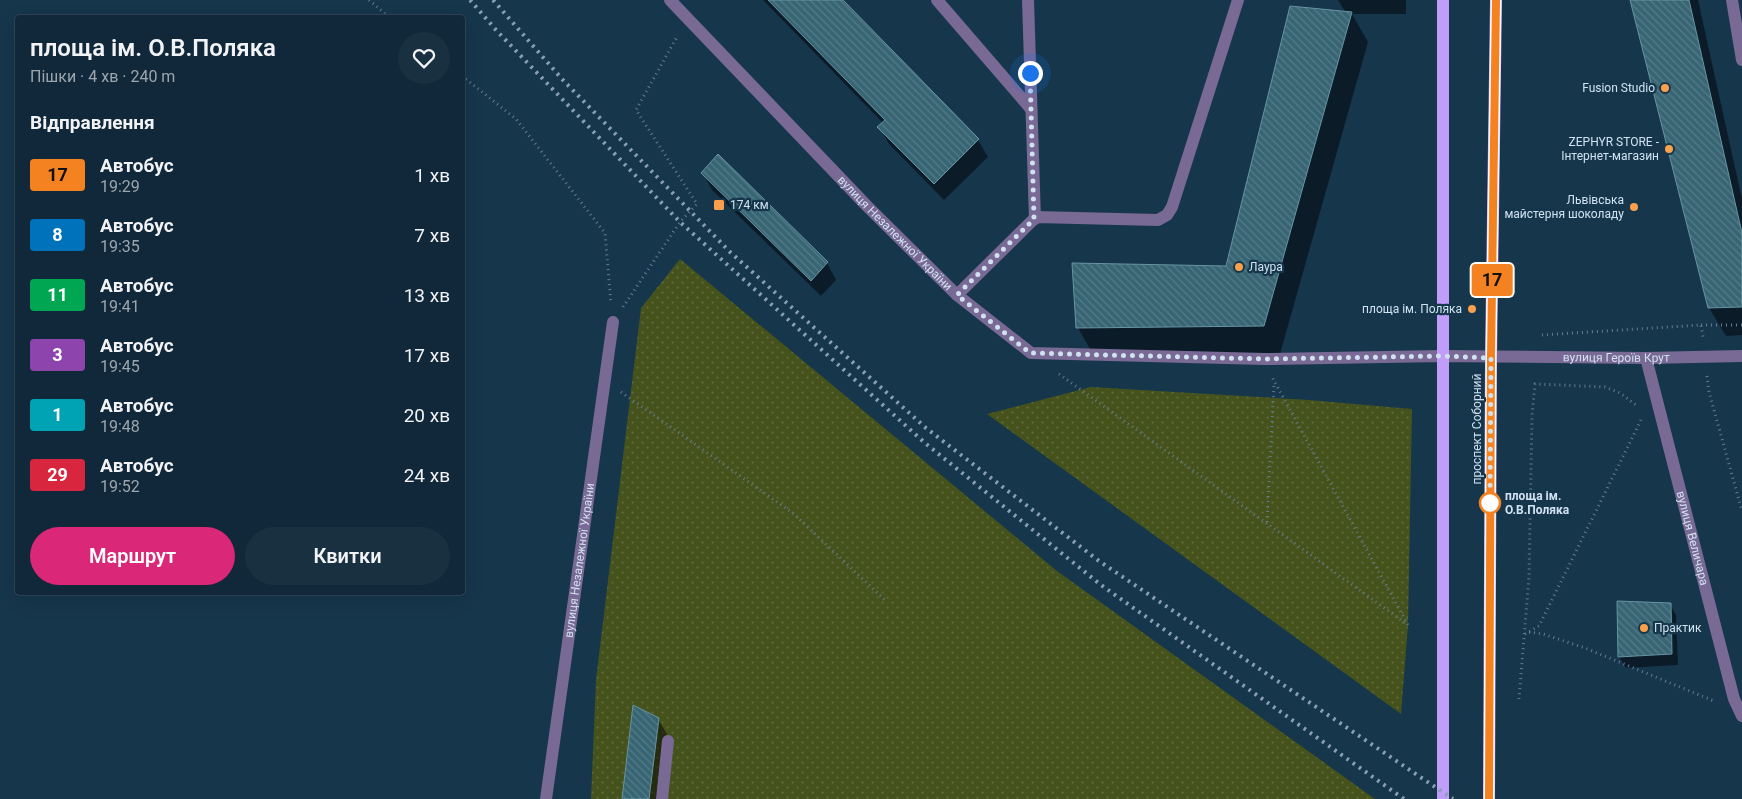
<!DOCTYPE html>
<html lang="uk">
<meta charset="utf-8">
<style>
:root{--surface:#102839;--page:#193041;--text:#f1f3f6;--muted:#9ca6ae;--line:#304453;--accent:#db2777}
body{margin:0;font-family:Roboto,sans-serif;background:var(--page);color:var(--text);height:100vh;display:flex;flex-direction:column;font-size:19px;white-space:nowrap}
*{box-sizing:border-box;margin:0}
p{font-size:16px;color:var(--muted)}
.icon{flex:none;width:28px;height:28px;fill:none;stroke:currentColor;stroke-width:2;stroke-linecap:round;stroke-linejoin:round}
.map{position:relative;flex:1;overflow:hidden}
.details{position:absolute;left:15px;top:15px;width:450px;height:580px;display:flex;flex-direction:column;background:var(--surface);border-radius:5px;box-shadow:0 5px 20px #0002,0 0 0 1px var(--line)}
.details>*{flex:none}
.badge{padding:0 10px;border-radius:4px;font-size:18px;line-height:32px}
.you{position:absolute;width:25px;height:25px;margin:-12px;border:4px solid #fff;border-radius:50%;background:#1a73e8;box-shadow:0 0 0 8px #1a73e833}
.map>.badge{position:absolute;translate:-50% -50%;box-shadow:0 0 0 2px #fff}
h2{padding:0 15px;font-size:19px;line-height:45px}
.round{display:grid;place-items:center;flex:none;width:52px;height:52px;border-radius:26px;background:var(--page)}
.overview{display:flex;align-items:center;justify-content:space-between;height:85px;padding:0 15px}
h1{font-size:24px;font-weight:600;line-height:38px}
.cta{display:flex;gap:10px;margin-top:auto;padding:10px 15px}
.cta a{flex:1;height:58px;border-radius:30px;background:var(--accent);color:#fff;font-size:20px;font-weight:600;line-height:58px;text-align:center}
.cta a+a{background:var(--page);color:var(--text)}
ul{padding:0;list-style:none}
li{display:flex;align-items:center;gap:15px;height:60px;padding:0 15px}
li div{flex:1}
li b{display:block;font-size:19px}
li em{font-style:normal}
li .badge{min-width:55px;font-weight:700;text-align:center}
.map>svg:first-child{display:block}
.grass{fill:url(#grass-dots)}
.shadow{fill:#0007}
.building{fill:url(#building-back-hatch);stroke:#6794a3}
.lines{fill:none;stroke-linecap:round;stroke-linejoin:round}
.path{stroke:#627c8f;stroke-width:3;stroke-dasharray:1 4;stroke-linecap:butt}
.minor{stroke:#796995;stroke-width:12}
.major{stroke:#bf9df8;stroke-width:12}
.rail{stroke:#89a0b1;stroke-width:4;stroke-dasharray:2.5 5;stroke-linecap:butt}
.line-casing{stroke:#fff;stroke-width:11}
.line{stroke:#f58220;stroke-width:8}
.walk{stroke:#d0e2f0;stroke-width:5;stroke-dasharray:0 9}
.poi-dot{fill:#f9a04d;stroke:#16364c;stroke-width:2}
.stop-dot{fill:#fff;stroke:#f58220;stroke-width:2.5}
.labels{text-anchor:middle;stroke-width:4.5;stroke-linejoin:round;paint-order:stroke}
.poi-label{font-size:12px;fill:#d0e2f0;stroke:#16364c;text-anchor:end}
.street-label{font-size:12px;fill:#d0e2f0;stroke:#16364c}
.stop-label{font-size:12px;font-weight:bold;fill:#d0e2f0;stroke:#16364c;text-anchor:start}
</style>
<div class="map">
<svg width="1742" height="799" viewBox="0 0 1742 799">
<defs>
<pattern id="grass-dots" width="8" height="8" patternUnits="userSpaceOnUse" patternTransform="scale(1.25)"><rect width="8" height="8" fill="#45521b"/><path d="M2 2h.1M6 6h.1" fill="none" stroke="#5f6b3c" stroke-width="1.8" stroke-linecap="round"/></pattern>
<pattern id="building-back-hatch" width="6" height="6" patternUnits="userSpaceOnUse" patternTransform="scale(1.25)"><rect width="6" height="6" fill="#386573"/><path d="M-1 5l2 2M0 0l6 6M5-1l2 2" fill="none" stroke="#547b87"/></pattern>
</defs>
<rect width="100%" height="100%" fill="#16364c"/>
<g class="grass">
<path d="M680,259L1057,571L1375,799H591L596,680L641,308Z"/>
<path d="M1091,387L1309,400L1412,409L1408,625L1401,714L987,414Z"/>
</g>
<g class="shadow">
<path d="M763,0H842L978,140L988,157L944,200L889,144L879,127L883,123Z"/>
<path d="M1338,0H1406V14H1352L1368,42L1280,354L1094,356L1078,328L1227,267L1346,13Z"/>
<path d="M1631,0H1698L1742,199V335L1726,336L1709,308Z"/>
<path d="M703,173L827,263L836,280L821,296L712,190Z"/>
<path d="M1618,603L1670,604L1676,615L1678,665L1626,668L1619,657Z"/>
<path d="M658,719L671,741L663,799H623Z"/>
</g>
<g class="building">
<path d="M768,0H843L979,139L934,184L877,127L885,120Z"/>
<path d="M1630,0H1689L1742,233V307L1708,308Z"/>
<path d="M1290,6L1352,12L1264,326L1076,328L1072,263L1226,266Z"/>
<path d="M718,154L828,262L811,281L701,173Z"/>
<path d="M1617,601L1671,603L1672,654L1618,657Z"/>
<path d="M633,705L659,718L649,799H622Z"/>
</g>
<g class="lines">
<g class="path">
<path d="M369,0L390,18"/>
<path d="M462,76L516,119L605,233L611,304"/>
<path d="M623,307L680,222L697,204L636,110L678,35"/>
<path d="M1701,325H1742"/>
<path d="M1542,335L1701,325L1703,337"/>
<path d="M1059,374L1408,625L1272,377"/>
<path d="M1707,376L1709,392L1742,511"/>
<path d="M621,392L794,514L886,601"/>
<path d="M1267,522L1274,384"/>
<path d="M1529,632L1543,634L1585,648L1714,701"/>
<path d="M1525,634L1539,626L1641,420"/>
<path d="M1519,699L1529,577L1532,415L1535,384L1605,387L1620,393L1637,406"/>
</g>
<g class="minor">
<path id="s1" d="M670,0L867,206L957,295L1031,353L1265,359L1442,356L1646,358L1742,356"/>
<path d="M937,0L1031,109"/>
<path d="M1028,0L1035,219"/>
<path d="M1732,0L1742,60"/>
<path d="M957,295L1036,217L1158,220L1167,215L1172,207L1238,0"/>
<path id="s2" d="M1646,358L1734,699L1742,716"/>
<path id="s3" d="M546,799L613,322"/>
<path d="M662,799L668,741"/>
</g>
<g class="major">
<path d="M1443,799V0"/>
<path d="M1489,799L1491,358L1496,0"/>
</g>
<g class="rail">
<path d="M470,0L496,30L680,222L925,443L1101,585L1404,799"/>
<path d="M493,0L562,79L730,252L926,428L1099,561L1453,799"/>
</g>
</g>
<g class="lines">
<defs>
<path id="line" d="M1489,799L1491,358L1496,0"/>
</defs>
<use href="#line" class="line-casing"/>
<use href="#line" class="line"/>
<path class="walk" d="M1030,73L1034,219L957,295L1030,353L1265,359L1442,356L1491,358L1490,503"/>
</g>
<g class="poi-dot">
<circle cx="1665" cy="88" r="5"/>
<circle cx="1669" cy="149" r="5"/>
<rect x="713" y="199" width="12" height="12" rx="2.5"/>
<circle cx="1634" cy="207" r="5"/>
<circle cx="1239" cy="267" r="5"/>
<circle cx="1472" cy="309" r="5"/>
<circle cx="1644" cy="628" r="5"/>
</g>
<circle class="stop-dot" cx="1490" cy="503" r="10"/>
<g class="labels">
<g class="poi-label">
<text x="1655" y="92">Fusion Studio</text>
<text x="1659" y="146">ZEPHYR STORE -<tspan x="1659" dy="14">Інтернет-магазин</tspan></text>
<text x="1624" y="204">Львівська<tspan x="1624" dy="14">майстерня шоколаду</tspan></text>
<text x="730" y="209" text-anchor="start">174 км</text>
<text x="1249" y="271" text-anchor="start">Лаура</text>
<text x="1462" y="313">площа ім. Поляка</text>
<text x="1654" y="632" text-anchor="start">Практик</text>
</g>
<g class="street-label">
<text dy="4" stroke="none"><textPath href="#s1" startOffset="324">вулиця Незалежної України</textPath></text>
<text dy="4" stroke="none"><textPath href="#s1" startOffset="1091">вулиця Героїв Крут</textPath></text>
<text transform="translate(1477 429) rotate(-90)" y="4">проспект Соборний</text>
<text dy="4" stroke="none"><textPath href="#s2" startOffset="186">вулиця Величара</textPath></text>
<text dy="4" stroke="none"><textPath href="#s3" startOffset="241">вулиця Незалежної України</textPath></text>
</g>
<g class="stop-label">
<text x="1505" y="500">площа ім.<tspan x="1505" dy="14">О.В.Поляка</tspan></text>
</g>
</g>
</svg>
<div class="you" style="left:1030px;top:73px"></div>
<b class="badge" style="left:1492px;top:280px;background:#f58220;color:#111">17</b>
<section class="details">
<div class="overview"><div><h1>площа ім. О.В.Поляка</h1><p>Пішки · 4 хв · 240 m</p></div><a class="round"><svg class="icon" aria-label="heart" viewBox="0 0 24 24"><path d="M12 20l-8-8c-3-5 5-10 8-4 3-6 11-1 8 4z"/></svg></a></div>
<h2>Відправлення</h2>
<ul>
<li><span class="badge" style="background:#f58220;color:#111">17</span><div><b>Автобус</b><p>19:29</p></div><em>1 хв</em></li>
<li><span class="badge" style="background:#0072bc;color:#fff">8</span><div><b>Автобус</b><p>19:35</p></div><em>7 хв</em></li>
<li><span class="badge" style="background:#00a651;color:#fff">11</span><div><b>Автобус</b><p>19:41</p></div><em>13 хв</em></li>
<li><span class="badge" style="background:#8e44ad;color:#fff">3</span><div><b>Автобус</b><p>19:45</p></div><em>17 хв</em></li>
<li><span class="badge" style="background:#00a3b4;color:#fff">1</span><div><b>Автобус</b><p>19:48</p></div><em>20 хв</em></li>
<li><span class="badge" style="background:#d7263d;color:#fff">29</span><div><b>Автобус</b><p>19:52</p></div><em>24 хв</em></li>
</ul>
<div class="cta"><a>Маршрут</a><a>Квитки</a></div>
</section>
</div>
